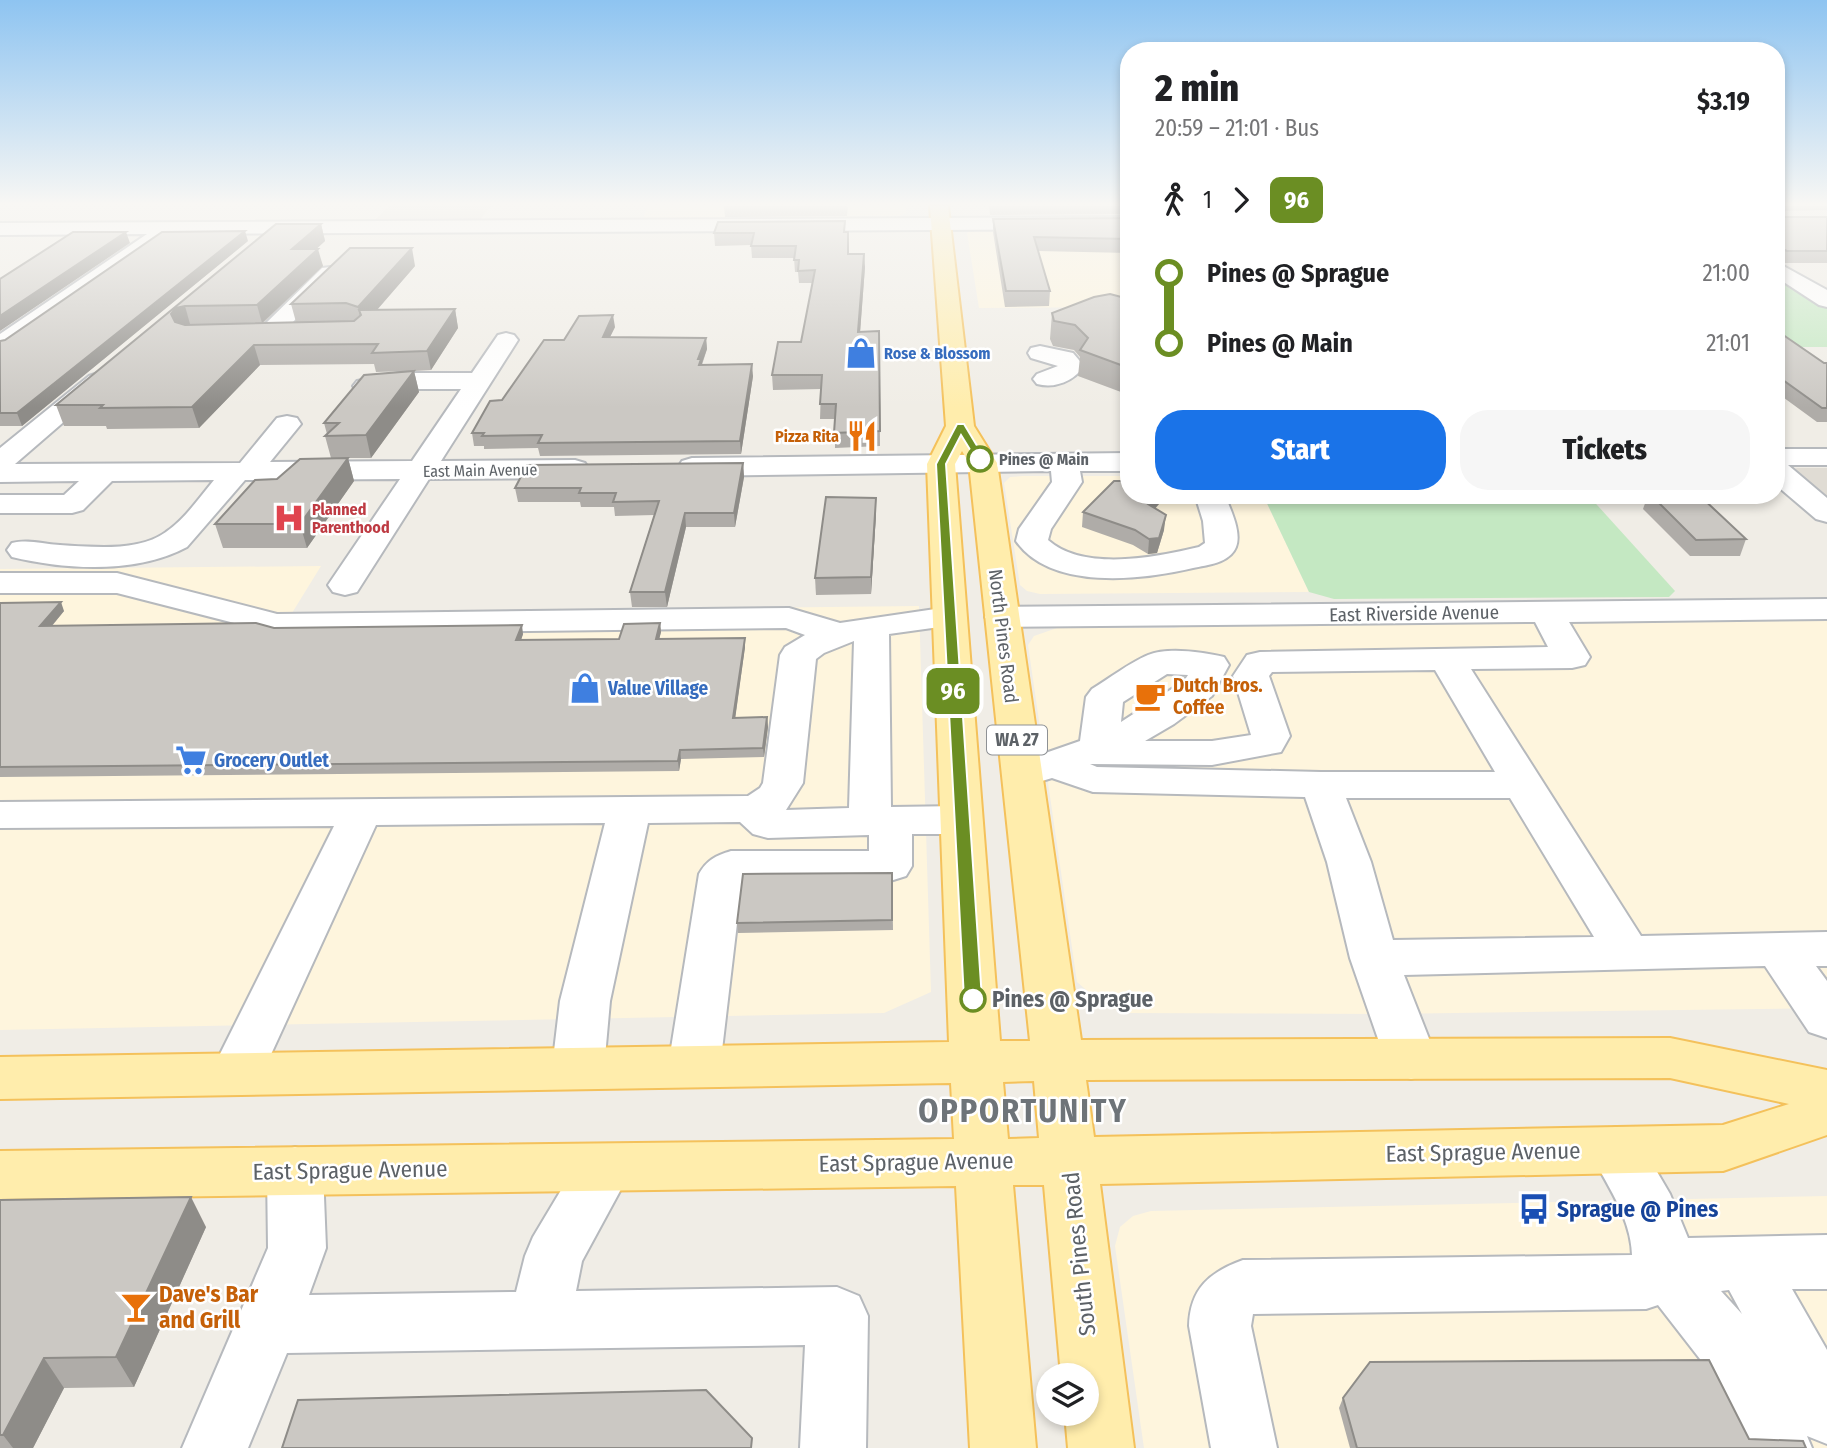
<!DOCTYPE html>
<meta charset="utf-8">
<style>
:root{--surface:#fff;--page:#f6f6f6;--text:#202124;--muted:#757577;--accent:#1a73e8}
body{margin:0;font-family:"Fira Sans Condensed",sans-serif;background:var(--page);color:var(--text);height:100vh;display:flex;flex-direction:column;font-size:26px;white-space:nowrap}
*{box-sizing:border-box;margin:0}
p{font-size:23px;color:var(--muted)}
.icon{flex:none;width:38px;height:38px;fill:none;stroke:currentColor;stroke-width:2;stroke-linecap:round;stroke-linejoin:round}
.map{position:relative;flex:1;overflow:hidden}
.panel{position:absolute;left:1120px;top:42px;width:665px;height:462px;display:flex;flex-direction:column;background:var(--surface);border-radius:28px;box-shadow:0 4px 10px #0003}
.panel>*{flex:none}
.badge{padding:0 14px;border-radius:10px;font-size:24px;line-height:46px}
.controls{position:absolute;left:1036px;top:1363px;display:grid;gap:14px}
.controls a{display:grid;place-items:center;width:63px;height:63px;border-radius:50%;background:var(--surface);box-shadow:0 4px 10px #0003;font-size:35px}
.map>.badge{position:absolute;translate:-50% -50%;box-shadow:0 0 0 4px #fff}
.legs{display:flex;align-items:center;gap:10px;height:77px;padding:0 35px;font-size:23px}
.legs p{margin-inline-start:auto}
.overview{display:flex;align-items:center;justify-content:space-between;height:119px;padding:0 35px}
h1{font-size:38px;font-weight:800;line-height:52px}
.action{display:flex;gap:14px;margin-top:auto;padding:14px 35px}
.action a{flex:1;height:80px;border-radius:28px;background:var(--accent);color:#fff;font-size:28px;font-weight:800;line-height:80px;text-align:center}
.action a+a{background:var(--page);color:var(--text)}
ul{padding:0 35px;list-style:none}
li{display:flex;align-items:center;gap:24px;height:70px;font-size:26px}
li i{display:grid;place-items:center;width:10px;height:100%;margin:0 9px;background:currentColor}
li i::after{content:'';width:18px;height:18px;margin:-9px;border:5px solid;border-radius:50%;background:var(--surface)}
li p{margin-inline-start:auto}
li:first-child i{background:linear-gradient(#0000 50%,currentColor 0)}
li:last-child i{background:linear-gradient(currentColor 50%,#0000 0)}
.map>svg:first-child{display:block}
.commercial{fill:#fef5dd}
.education{fill:#e0dcd4}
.green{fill:#c4e8c2}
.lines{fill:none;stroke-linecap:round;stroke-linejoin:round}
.minor-casing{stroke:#b6b9bd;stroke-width:4}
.major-casing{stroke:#f4c15b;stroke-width:4}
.minor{fill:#fff;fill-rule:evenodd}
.major{fill:#ffedac;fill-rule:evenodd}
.wall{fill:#afaca8}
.shaded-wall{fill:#8e8c88}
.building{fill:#cbc8c3;stroke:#8e8c88;stroke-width:2}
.line-1{fill:#6b8e23;stroke:#fff;stroke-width:2}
.stop-1-dot{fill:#fff;stroke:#6b8e23;stroke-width:3.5}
.labels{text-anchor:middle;stroke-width:5;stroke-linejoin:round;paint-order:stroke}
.far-shop-label{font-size:16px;font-weight:bold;fill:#366cbe;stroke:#fff;text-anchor:start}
.far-food-label{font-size:16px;font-weight:bold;fill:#c56008;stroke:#fff;text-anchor:end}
.far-stop-label{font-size:16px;font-weight:bold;fill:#5d6267;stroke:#fff;text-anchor:start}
.far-street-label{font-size:16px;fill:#5d6267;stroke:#fff}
.far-health-label{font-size:16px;font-weight:bold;fill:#be3a42;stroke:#fff;text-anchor:start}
.shield{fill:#fff;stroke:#8e9195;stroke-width:2}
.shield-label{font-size:18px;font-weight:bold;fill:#5d6267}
.street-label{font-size:19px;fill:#5d6267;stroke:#fff}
.food-label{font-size:19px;font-weight:bold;fill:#c56008;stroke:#fff;text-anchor:start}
.shop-label{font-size:19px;font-weight:bold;fill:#366cbe;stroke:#fff;text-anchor:start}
.near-stop-label{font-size:23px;font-weight:bold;fill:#5d6267;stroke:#fff;text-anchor:start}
.near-street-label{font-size:23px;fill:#5d6267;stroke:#fff}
.near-transit-label{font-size:23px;font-weight:bold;fill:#164399;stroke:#fff;text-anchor:start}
.near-food-label{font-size:23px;font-weight:bold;fill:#c56008;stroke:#fff;text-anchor:start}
.near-district-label{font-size:32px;font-weight:bold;letter-spacing:2px;fill:#6e7479;stroke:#fff}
</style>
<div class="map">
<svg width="1827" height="1448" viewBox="0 0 1827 1448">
<rect width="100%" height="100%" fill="#f0ede6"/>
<g class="commercial">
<path d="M649,206H906V213L897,217L675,218L641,221Z"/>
<path d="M1129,227V307L979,308L967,233L971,230Z"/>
<path d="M1023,476H1129V495H1263L1309,592L1040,594L1027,591L1020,585L1004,483L1010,477Z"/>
<path d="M321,566L292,613L919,606L931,992L884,1013L0,1030V569Z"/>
<path d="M1827,617V1008L1384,1014L1122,1013L1098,1000L1077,982L1028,645L1034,636L1057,628H1174L1239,619Z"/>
<path d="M1827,1196V1448H1144L1115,1246L1120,1227L1133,1216L1151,1211Z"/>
</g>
<g class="education">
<path d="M389,206H491L478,222L372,223Z"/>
<path d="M1827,468V498L1794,469L1797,468Z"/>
</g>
<g class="green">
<path d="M1776,279H1782L1827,307V347H1789L1776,338Z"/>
<path d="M1263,495H1588L1675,591L1669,597L1334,599L1309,592Z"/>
</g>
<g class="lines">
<defs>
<g id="minor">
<path d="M1129,217V229L173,234L8,350L0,352V334L147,234L0,235V223Z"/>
<path d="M1776,262L1827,290V307L1819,305L1776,277Z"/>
<path d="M330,267L338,268L341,273L290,325L314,327L318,332L314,337L269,340L261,338L257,333L261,328L322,268Z"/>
<path d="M506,333L514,335L518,340L441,461L575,460L585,463L589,469L585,475L575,478L429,479L357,592L345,595L333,592L328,585L400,479L245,480L187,547C137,574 66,570 12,557L7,550L12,543C28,539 43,544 60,545C92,547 139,552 166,532C185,519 199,498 214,480L112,481L83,510L72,513H0V495H64L79,481L0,482V448L89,376L98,373L107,376L111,381L15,464L240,463L277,418L287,416L297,418L301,424L270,462L412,461L461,389H399L366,394L357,391L353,386L357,381L399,373H472L498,335Z"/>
<path d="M1040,346L1073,353L1084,366C1074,381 1055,389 1037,384L1033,379L1037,374L1058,366L1031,358L1028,353L1031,348Z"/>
<path d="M1776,449H1827V465H1788L1827,498V522L1816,519L1776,485Z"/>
<path d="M1129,453V471H1080L1082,482L1051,529L1048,540C1084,572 1157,557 1199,547L1205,543L1203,521L1195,495H1225C1230,509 1242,532 1236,547C1230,563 1207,565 1193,568C1142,580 1051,591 1016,541L1019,529L1052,482L1051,471L692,476L682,473L678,467L682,461L692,458Z"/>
<path d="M0,573H117L277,614L789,608L840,623L949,607L961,610L966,617L961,624L889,634L891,807L961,806L976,810L982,820L976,830L961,834H912V866L906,876L890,881H742L720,1067L712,1081L694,1087L676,1081L668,1067L699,874C707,860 715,856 731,851H869V835L768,838L753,834L740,822L648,823L610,1001L604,1068L596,1082L578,1088L560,1082L552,1068L560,1001L605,823L376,825L262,1074L254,1089L236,1095L218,1089L210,1074L334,826L0,828V802L748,796L760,788L763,783L780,655L785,647L805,635L786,628L277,634L117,593H0ZM854,641L849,808L786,810L803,783L816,659L824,653Z"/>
<path d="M1827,599V619L1569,622L1590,657L1585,665L1572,668L1471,669L1641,936L1827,932V966H1816L1827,981V1038L1809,1032L1765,966L1404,975L1437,1059L1429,1073L1411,1079L1393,1073L1385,1059L1350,958L1327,862L1305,797L1093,792L1052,778L1022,787L1008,784L1002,775L1008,766L1080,741L1086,697L1092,689C1110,678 1129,663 1148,655C1168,647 1203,652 1224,657L1229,665L1212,696L1174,724L1145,741H1212L1251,735L1233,676L1247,655L1260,652L1548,647L1535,622L1002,627L990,624L985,617L990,610L1002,607ZM1435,670L1495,772H1321L1097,767L1090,764L1212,765L1281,752L1290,736L1269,676L1272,672ZM1167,674L1188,675L1184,681L1121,722L1123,702ZM1346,798H1510L1594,937L1393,940L1371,862Z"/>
<path d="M1616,1127L1635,1134L1670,1194L1688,1238L1827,1235V1289H1792L1827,1350V1444L1807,1436L1812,1448H1744L1700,1359L1658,1305L1646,1309L1253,1314L1251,1326L1277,1448H1211L1189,1326C1190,1288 1210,1272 1243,1260L1632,1255C1631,1216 1605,1183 1589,1150L1597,1134ZM1729,1290L1742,1314L1721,1291Z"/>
<path d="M605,1144L625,1150L633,1167L582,1261L576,1291L837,1287L859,1296L868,1316L866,1448H800L805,1345L287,1353L248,1448H182L268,1248L267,1171L275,1154L295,1147L315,1154L323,1171L326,1248L309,1295L516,1292L525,1256L533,1237L585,1150Z"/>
</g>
<path id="major" d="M930,206H948L974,426L997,463L1081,1040L1670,1038L1827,1070V1135L1723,1171L1100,1184L1134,1448H1068L1065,1414H1087V1376H1061L1044,1185H1013L1036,1448H970L956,1186L0,1199V1151L954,1139L951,1083L0,1099V1057L949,1042L927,464L946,426ZM962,451L969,463L1030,1041H1000L955,464ZM1670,1078L1789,1104L1723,1125L1094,1137L1086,1080ZM1034,1081L1039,1138L1008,1139L1003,1082Z"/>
</defs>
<use href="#minor" class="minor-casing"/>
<use href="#major" class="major-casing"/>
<use href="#minor" class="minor"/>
<use href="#major" class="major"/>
</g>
<g class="wall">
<path d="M724,206H848L847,216L725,217Z"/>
<path d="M989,206H1129V214L990,215Z"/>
<path d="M1776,206H1827V210L1777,211V214L1780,217H1827V263H1783L1776,260Z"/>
<path d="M1129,218V253L1038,251L1050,291L1049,306L1005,307L993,232V219Z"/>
<path d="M276,224H321L325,241L316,249L323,266L263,323L296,322L291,304L415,266L377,310L455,309L458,328L431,370L414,371L419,392L371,458H348L354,481L307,548H223L215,524L277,479L331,458L325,436L327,434L324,423L407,371L376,372L374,364L260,365L199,428L107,429L106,426H64L56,405Z"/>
<path d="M845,232L848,254L865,267L860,332L879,331L880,446L835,448V419H820L821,389L773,390L772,375L801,342L813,283H799L798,272H795L794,258H752L751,245L715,246L714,233Z"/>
<path d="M248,241L22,426H0V341L5,340Z"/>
<path d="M1129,299V395L1078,376L1080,357L1074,350L1053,346L1050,339L1052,313Z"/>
<path d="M615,327L610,337L706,338L707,349L702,365L753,376L741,454L540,456L538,448L484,449V446H474L472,433L502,400L564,340Z"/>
<path d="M1776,330L1824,363H1827V422H1817L1776,392Z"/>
<path d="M743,463L744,477L735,527H686L667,607H632L630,592L654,515L615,516L614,507H581L580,502H518L515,488Z"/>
<path d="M1648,495H1699L1746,539L1740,556H1690L1643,509Z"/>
<path d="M1155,508L1164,530L1157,553L1148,554L1133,545L1082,527L1083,512Z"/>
<path d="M876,514L871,594L816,595L815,578Z"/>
<path d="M0,603L64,611L52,626L274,628L523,634L521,640L619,639L660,623L661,632L659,639L745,647L735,718L767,717L768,727L764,757L681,759L679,771L0,777Z"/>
<path d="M892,873L893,930L738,933L737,923Z"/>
<path d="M0,1200L206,1227L134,1387L64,1388L33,1448H0Z"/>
<path d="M1343,1398L1749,1439L1806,1448H1350L1339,1408Z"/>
</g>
<g class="shaded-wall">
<path d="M321,224L325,241L297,267L292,249Z"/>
<path d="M245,231L248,241L22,426L17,413Z"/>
<path d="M126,232L130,243L0,331V316Z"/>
<path d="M412,248L415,266L362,327L358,307Z"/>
<path d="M318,249L323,266L262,323L257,305Z"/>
<path d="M864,254L865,267L859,346L858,332Z"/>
<path d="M185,306L190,324L177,332L171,314L176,308Z"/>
<path d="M455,309L458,328L431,370L427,351Z"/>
<path d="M613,315L615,327L604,349L603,337Z"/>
<path d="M706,338L707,349L702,363V370L698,359Z"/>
<path d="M254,345L260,365L199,428L192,407Z"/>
<path d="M752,364L753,376L741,454L740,441Z"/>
<path d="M414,371L419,392L371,458L366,435Z"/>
<path d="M348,458L354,481L307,548L300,524Z"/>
<path d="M743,463L744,477L735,527L734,513Z"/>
<path d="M1156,495H1167L1146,519L1148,504Z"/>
<path d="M876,498V514L871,594V577Z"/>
<path d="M685,513L686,527L667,607L665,592Z"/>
<path d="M1166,515L1164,530L1157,553L1148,554L1149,539Z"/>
<path d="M61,602L64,611L44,635L40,626Z"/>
<path d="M660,623L661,632L657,648L656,639Z"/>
<path d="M522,625L523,634L518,649L516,640Z"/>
<path d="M745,638V647L734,727L733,718Z"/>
<path d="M767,717L768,727L764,757L763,748Z"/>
<path d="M680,750L681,759L679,771L678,761Z"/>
<path d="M191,1197L206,1227L134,1387L116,1357Z"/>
<path d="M44,1358L64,1388L33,1448H13L3,1435Z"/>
</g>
<g class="building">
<path d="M1776,206H1778L1777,214L1780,217H1827V251H1787L1780,248L1776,251Z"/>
<path d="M1129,218V239L1034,237L1050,291H1006L993,219Z"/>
<path d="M845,221L844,232H848V254H864L858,332L879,331L880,431L834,433L836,404H820L822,375H772L778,342H801L815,270L798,271L799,260H794L796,246H751L754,233H714L718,222Z"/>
<path d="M276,224H321L292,249H318L257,305L185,306L176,308L171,314L175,322L185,325L354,321L361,315L359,310L455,309L427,351L372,353L378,344L254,345L192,407L100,408L103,405H56Z"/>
<path d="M245,231L17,413H0V341L5,340L162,232Z"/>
<path d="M73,232H126L0,316V279Z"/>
<path d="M350,248H412L358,307L346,303L291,304Z"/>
<path d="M1110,294L1129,299V368L1080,350L1088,338L1075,325L1054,321L1052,313L1094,297Z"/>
<path d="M613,315L603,337L706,338L698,359H701L699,365L752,364L740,441L538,443L542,435L482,436L484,433H472L490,401L502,400L544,340H564L579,316Z"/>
<path d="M1776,330L1824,363H1827V408H1822L1776,375L1779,374L1776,371H1781L1776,367Z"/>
<path d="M414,371L366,435L325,436L339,423H324L364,375Z"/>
<path d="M348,458L300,524H215L255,480L277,479L300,459Z"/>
<path d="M743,463L734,513H685L665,592H630L659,501L613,502L616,493H579L581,488H515L527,465Z"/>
<path d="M1114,481H1129V495H1156L1148,504L1166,515L1159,538L1149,539L1135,530L1083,512Z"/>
<path d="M1651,495H1699L1746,539L1696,540Z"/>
<path d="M826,497L876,498L871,577L815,578Z"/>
<path d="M61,602L40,626L256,623L274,628L522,625L516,640L619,639L624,624L660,623L656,639L745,638L733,718L767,717L763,748L680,750L678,761L0,767V603Z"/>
<path d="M892,873V920L737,923L743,874Z"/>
<path d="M191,1197L116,1357L44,1358L3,1435H0V1200Z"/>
<path d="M1709,1360L1749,1439L1803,1441L1806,1448H1357L1343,1398L1370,1362Z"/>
<path d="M706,1390L752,1438L751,1448H282L298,1400Z"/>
</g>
<linearGradient id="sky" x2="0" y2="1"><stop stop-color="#8ec4f1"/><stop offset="0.5" stop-color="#f8f7f4"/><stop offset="1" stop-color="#f8f7f4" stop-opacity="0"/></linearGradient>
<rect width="1827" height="408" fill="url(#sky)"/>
<path class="line-1" d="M957,424H964L985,459L977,461L961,435L946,464L982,999L979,1004H967L964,999L936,464Z"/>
<defs>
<symbol id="shop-bare" viewBox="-9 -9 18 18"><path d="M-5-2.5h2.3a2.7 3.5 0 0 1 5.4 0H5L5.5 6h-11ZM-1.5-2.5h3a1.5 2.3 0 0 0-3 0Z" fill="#3f7fe0" stroke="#fff" stroke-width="2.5" paint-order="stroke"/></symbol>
<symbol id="restaurant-bare" viewBox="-9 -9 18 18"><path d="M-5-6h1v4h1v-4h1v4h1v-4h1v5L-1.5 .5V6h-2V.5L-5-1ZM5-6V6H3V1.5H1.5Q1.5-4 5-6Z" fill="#e8710a" stroke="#fff" stroke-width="2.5" paint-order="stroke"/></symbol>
<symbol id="hospital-bare" viewBox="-9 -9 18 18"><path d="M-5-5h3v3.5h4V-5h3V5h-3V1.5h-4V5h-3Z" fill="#e0444e" stroke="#fff" stroke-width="2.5" paint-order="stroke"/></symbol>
<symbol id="cafe-bare" viewBox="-9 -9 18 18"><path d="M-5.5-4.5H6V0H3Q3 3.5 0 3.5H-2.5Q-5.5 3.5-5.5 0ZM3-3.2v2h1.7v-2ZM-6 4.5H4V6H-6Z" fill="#e8710a" stroke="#fff" stroke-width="2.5" paint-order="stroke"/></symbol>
<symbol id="supermarket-bare" viewBox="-9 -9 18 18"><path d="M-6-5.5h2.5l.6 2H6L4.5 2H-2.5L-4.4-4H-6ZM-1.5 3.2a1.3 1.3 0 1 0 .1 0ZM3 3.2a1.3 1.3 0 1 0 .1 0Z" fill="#3f7fe0" stroke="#fff" stroke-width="2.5" paint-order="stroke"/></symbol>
<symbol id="bus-bare" viewBox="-9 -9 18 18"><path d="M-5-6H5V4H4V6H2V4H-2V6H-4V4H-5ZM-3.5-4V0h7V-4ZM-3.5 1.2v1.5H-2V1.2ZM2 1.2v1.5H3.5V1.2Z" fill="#1a4fb4" stroke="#fff" stroke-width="2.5" paint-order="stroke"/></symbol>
<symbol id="bar-bare" viewBox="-9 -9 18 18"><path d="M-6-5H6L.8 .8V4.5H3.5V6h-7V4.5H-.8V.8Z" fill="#e8710a" stroke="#fff" stroke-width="2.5" paint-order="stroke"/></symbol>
</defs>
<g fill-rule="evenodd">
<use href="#shop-bare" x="839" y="331" width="44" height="44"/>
<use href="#restaurant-bare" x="840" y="414" width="44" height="44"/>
<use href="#hospital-bare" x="267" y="496" width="44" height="44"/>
<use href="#shop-bare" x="563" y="666" width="44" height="44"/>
<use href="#cafe-bare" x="1128" y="674" width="44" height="44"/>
<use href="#supermarket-bare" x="169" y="738" width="44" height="44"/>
<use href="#bus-bare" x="1512" y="1187" width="44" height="44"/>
<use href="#bar-bare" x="114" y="1285" width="44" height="44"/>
</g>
<g class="stop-1-dot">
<circle cx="980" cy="459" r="12"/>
<circle cx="973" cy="999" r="12"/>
</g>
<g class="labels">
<g class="far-shop-label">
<text x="884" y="359">Rose &amp; Blossom</text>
</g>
<g class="far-food-label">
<text x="839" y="442">Pizza Rita</text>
</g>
<g class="far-stop-label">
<text x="999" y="465">Pines @ Main</text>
</g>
<g class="far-street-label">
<text transform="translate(480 470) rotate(-1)" y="6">East Main Avenue</text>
</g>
<g class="far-health-label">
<text x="312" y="515">Planned<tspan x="312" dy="18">Parenthood</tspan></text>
</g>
<rect class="shield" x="987" y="725.5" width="60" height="29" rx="5"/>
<g class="shield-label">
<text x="1017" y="746">WA 27</text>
</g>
<g class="street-label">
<text transform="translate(1414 613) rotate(-1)" y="7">East Riverside Avenue</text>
<text transform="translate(1004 636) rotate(83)" y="7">North Pines Road</text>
</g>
<g class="food-label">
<text x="1173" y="692">Dutch Bros.<tspan x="1173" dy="22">Coffee</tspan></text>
</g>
<g class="shop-label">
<text x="608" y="695">Value Village</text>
<text x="214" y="767">Grocery Outlet</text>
</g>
<g class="near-stop-label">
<text x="992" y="1007">Pines @ Sprague</text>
</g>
<g class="near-street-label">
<text transform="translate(1483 1152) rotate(-1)" y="8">East Sprague Avenue</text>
<text transform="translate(916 1162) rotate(-1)" y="8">East Sprague Avenue</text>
<text transform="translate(350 1170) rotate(-1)" y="8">East Sprague Avenue</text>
<text transform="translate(1079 1254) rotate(-96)" y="8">South Pines Road</text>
</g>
<g class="near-transit-label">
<text x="1557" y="1217">Sprague @ Pines</text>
</g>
<g class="near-food-label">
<text x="159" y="1302">Dave's Bar<tspan x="159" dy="26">and Grill</tspan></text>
</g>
<g class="near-district-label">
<text x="1023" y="1122">OPPORTUNITY</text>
</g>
</g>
</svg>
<div class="controls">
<a><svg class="icon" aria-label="layers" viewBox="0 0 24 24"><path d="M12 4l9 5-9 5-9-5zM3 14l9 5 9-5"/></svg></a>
</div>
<b class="badge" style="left:953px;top:691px;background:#6b8e23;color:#fff">96</b>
<section class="panel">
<div class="overview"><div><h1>2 min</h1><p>20:59 – 21:01 · Bus</p></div><b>$3.19</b></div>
<div class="legs"><svg class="icon" aria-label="walk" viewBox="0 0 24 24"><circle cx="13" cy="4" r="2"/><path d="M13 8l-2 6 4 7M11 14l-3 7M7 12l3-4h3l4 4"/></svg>1<svg class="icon" aria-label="forward" viewBox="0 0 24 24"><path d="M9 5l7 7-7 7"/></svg><b class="badge" style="background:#6b8e23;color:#fff">96</b></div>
<ul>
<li><i style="color:#6b8e23"></i><b>Pines @ Sprague</b><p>21:00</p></li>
<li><i style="color:#6b8e23"></i><b>Pines @ Main</b><p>21:01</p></li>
</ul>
<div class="action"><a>Start</a><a>Tickets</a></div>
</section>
</div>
